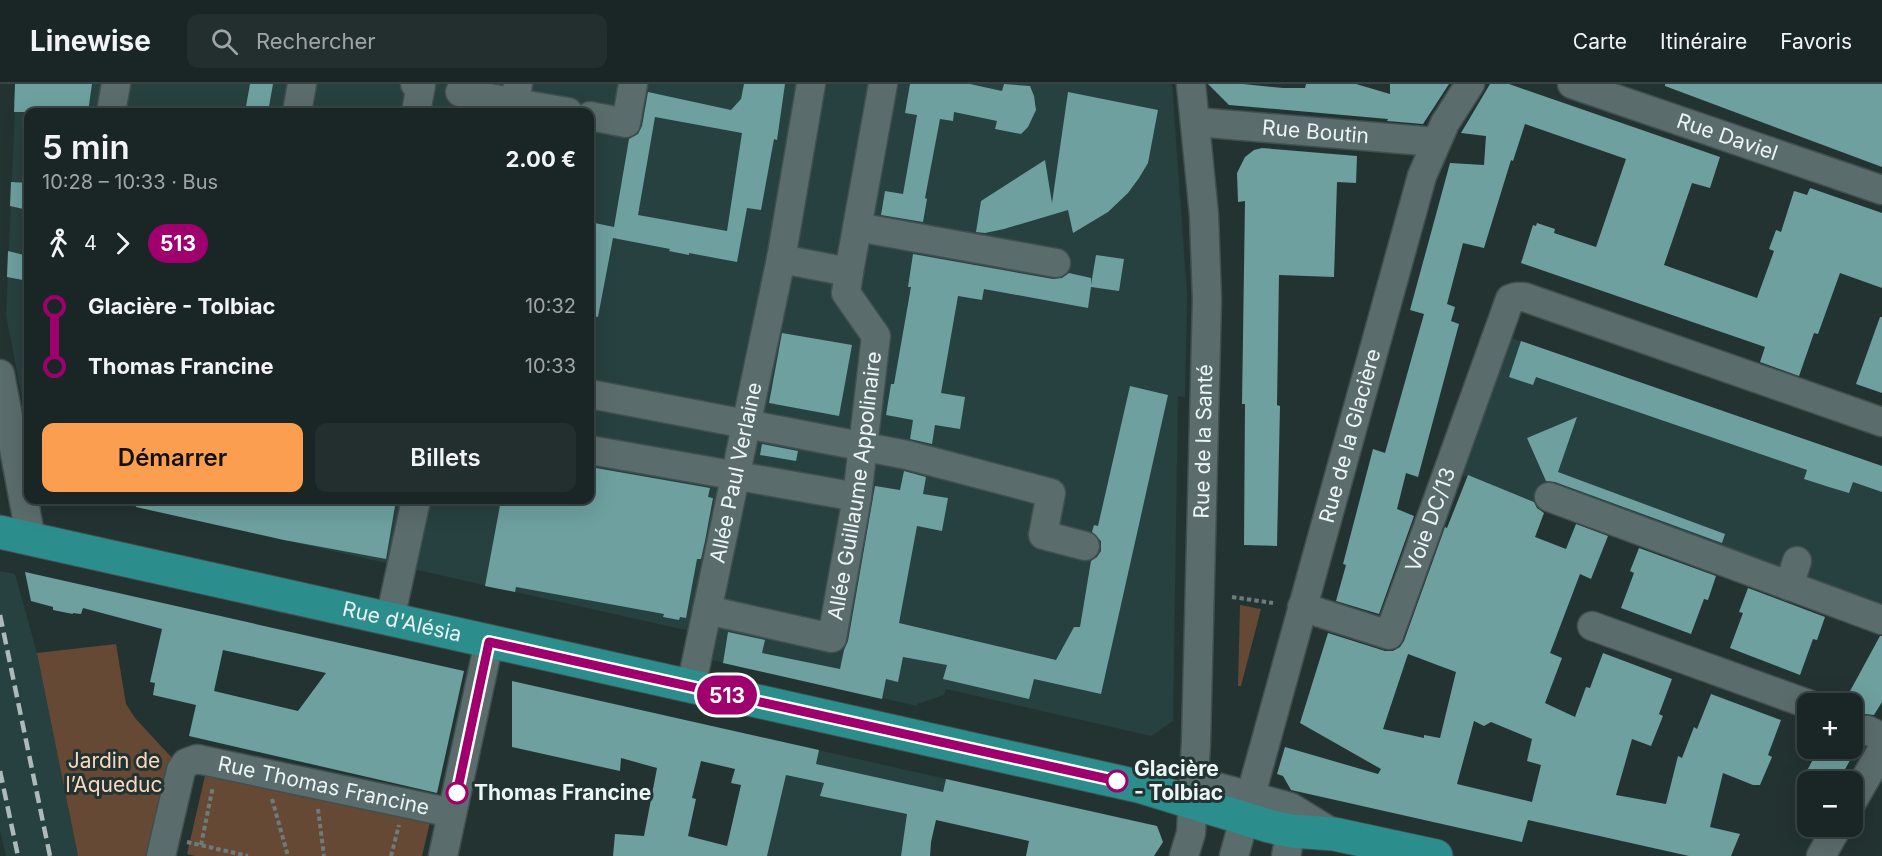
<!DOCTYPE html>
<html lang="fr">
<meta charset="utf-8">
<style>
:root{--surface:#1a2626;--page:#232e2e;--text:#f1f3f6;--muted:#9fa5a7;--line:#384343;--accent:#fb9e50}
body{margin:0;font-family:Inter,sans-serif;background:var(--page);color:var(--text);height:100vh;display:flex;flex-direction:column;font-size:22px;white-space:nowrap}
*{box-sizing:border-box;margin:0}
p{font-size:20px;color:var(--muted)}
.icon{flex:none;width:33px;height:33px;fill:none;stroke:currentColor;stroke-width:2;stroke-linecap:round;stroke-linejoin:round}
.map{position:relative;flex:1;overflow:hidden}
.drawer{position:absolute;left:24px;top:24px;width:570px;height:396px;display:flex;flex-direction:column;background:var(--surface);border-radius:12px;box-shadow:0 6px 24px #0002,0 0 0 2px var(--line)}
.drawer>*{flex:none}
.badge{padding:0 12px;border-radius:20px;font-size:21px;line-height:39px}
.tools{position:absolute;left:1797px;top:609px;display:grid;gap:12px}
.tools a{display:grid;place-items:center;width:66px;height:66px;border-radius:12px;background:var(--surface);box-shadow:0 6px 24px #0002,0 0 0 2px var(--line);font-size:30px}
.map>.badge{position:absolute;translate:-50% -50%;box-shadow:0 0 0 3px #fff}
.legs{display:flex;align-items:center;gap:9px;height:66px;padding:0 18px;font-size:20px}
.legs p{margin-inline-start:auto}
.overview{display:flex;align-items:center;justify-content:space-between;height:102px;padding:0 18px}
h1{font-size:33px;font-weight:600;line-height:45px}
.primary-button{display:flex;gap:12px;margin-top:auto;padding:12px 18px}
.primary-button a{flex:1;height:69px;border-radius:12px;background:var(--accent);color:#111;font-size:24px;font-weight:600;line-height:69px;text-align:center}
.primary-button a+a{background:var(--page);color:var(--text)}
ul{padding:0 18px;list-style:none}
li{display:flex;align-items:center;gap:21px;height:60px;font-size:22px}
li i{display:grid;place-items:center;width:9px;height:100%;margin:0 8px;background:currentColor}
li i::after{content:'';width:15px;height:15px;margin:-8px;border:4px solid;border-radius:50%;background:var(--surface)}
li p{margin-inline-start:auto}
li:first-child i{background:linear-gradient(#0000 50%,currentColor 0)}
li:last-child i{background:linear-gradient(currentColor 50%,#0000 0)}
header{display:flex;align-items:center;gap:36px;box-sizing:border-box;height:84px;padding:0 30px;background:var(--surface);border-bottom:2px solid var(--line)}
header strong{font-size:28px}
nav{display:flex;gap:33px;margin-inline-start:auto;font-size:21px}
.search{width:420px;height:54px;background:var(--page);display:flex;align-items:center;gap:15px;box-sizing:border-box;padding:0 21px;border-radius:12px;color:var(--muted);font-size:22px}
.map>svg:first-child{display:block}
.built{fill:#274040}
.green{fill:#654934}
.building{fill:#6da09f;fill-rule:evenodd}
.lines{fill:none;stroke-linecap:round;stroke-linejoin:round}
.minor-casing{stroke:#414f4f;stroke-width:31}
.major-casing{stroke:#414f4f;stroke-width:35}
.path{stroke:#6e7b7b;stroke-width:4;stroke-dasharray:4.5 3;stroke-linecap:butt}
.minor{stroke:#5b6c6c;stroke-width:28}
.major{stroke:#2b8e8d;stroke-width:33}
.rail{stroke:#aebab9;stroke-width:4.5;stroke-dasharray:12 6;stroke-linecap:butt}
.line-1-casing{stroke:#fff;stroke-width:14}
.line-1{stroke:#a0006e;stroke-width:9}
.stop-1-dot{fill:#fff;stroke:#a0006e;stroke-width:3}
.labels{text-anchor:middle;stroke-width:6;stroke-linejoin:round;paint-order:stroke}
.street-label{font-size:21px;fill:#ebf5f5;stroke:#233332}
.park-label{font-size:21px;fill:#f9d8be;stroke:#233332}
.stop-label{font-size:21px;font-weight:bold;fill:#ebf5f5;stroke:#233332;text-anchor:start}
</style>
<header>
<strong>Linewise</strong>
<div class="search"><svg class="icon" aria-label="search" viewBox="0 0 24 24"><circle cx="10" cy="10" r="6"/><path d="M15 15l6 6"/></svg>Rechercher</div>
<nav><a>Carte</a><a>Itinéraire</a><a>Favoris</a></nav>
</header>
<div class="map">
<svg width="1882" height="772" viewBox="0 0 1882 772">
<rect width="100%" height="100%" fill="#233332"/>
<g class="built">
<path d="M16,0H1172L1187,211L1185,313L1178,312L1173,637L1151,652L946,605L944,611L917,620V622L711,576L713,575L717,553L104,416H590V28H28V345L6,231Z"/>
<path d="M1509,253L1882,382V546L1460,390Z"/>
<path d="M0,487L15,490L37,569L78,772H6L0,746Z"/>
<path d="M752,651L946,695L931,757L930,772H726Z"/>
</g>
<g class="green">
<path d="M1240,521L1261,525L1241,602H1238Z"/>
<path d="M116,560L126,620L135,634L172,674L150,772H78L37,569Z"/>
<path d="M207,683L431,734L422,772H195L187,770Z"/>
</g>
<g class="building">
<path d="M15,0H92L88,28H14Z"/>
<path d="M250,0H273L268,28H245Z"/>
<path d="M744,0H785L777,56L774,55L761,126L747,124L737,178L689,169V171L669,167L670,165L613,154L598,233L590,232V138L614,143L629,55L638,50L642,42L648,8L731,26L741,15ZM655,33L742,49L727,147L638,131Z"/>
<path d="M910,0H970L1002,7L1004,0L1030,2L1034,12L1036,26L1028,43L1021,50L995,45L997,37L954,28L953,37L940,35L925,114L927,115L923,138L881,131L885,107L903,110L917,31L905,29Z"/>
<path d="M1208,0H1243L1283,4H1305L1306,0H1356L1390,10V0H1449L1423,40L1387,37L1388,35L1229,21Z"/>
<path d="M1490,0H1509L1720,73L1710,104L1692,99L1664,181L1757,214L1774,167L1769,165L1776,146L1781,148L1794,107L1807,111L1810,104L1882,129V204L1840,189L1818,250L1814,249L1799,292L1760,278L1765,263L1521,179L1533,141L1536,142L1537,139L1555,145L1554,149L1596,163L1626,75L1525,40L1513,77L1511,76L1484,164L1463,159L1447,220L1455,223L1451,237L1459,240L1418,393L1406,389L1397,425L1414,432L1379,530L1336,517L1346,481L1343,480L1373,365L1385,369L1424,230L1410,226L1450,79L1484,81L1486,52L1461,49Z"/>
<path d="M1665,0H1882V83L1665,2Z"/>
<path d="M1068,8L1158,26L1148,79L1139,94L1128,109L1108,128L1073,149L1068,126L1004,145L985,149L976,148L981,117L1045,76L1052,119Z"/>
<path d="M1262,64L1357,72L1356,99L1337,98L1334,193L1279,191L1277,321L1280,322L1277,462L1244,461L1245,320H1242L1245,117L1238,118L1237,89L1245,73L1254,66Z"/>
<path d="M11,98L28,99V126L10,122Z"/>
<path d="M8,167L28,172V197L7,193Z"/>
<path d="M913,170L1053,195L1062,194L1069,189L1091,194V201L1096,171L1124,175L1119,207L1091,203L1088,224L984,205L982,216L958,212L941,309L965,313L960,345L935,341L932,360L910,355L913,336L886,331L891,300H894L911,203H908Z"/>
<path d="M1880,233H1882V309L1856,300Z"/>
<path d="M782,249L852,261L839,332L769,319Z"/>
<path d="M1521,257L1882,382V408L1853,398L1849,409L1829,403L1804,395L1807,386L1536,293L1533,301L1509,293Z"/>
<path d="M1130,302L1168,311L1101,610L1034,595L1029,615L943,595L947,581L903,573L898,598L886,595L882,615L723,579L728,548L765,556L762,569L840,585L844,566L848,557L875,402L900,406L904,387L926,393L923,410L948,414L942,447L917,442L899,539L1056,576L1074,543H1080L1091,477L1097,473L1101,467V457L1092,448L1094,441L1098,442Z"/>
<path d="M1577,333L1558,388L1725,450L1722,459L1555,398L1546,397L1527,354Z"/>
<path d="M762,360L798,367L796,377L760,371Z"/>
<path d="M590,383L710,404L708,413L713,414L705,457L701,475H697L686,534L680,533L679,536L663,533L664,530L516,503L515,508L485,502L501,416H590Z"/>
<path d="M1468,391L1534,418L1537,424L1544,429L1535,453L1566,465L1576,440L1608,452L1591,495L1580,490L1550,569L1562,574L1545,619L1575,633L1586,603L1590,604L1603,569L1672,595L1659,630L1663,632L1651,662L1632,655L1616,711L1666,720L1678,672L1682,674L1694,643L1697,645L1711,610L1781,636L1768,671L1772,673L1760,701H1753L1723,689L1710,743L1740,750L1731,772H1689L1528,736L1522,758L1291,706L1283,692L1277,690L1285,663L1378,690L1381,685L1300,639L1328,549L1385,567H1393L1400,563L1404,557L1445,443L1447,444ZM1408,570L1456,588L1440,654L1424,651V654L1383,645ZM1474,637L1484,642L1491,638L1532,655L1527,677L1541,681L1532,718L1457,700Z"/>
<path d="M137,416H396L386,475L284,456L136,423Z"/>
<path d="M1639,464L1716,492L1708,516L1704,515L1691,550L1621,524L1634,489L1630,487Z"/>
<path d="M25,488L464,587L437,709L189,652L196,621L153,611L155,599L150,598L162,545L83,524L81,530L73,529V530L53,526V523L31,517ZM223,566L250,572L326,589L298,627L214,607Z"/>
<path d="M1748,504L1825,533L1817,556L1813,555L1800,591L1730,564L1743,529L1739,528Z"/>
<path d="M1880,552H1882V618L1874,631L1865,630L1858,632L1852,638V620H1843Z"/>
<path d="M512,597L819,666L816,680L943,708L946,695L1157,742L1163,758L1154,772H1026L1029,757L936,736L931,758L930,772H901L907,730L820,712L824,699L786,691L767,772H613L615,750L644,752L657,684L621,674L620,687L512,663ZM701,677L735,685L731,699L741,701L727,762L688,752L696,715L692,714Z"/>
<path d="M1852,653L1859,660L1838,698H1801L1819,664H1852Z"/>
</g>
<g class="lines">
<defs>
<g id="minor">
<path d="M415,0L421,1L416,28"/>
<path id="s1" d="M1572,0L1882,106"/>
<path d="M460,8L515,19L518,0"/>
<path d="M515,19L568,28"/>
<path d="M111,28L116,0"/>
<path d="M297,28L302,0"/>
<path d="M590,32L626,39L633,0"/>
<path id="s2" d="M1196,38L1436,58"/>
<path d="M857,143L1056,179"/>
<path d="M781,175L849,188L883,0"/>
<path d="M0,290L31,455"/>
<path d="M590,310L907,371L1051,409L1043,451L1085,462"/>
<path d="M590,366L857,413"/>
<path d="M1549,413L1882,536"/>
<path d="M1789,502L1797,477"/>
<path id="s3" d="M1302,523L1389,551L1504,232L1510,215L1516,213H1524L1882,338"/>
<path id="s4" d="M707,526L832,554L857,413L876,252L846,209L849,188"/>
<path d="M390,535L416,416"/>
<path d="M1592,542L1808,620"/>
<path id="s5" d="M691,603L781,175L811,0"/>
<path d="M1867,646L1882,653"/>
<path d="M1192,717L1202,706L1217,703L1290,723L1334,750"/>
<path d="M1852,718L1882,666"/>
<path id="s6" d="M161,772L181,686L186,679L197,675L452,729"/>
<path d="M443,772L489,558"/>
<path id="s7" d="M1184,772L1191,749L1196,658L1207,216L1204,131L1191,0"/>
<path id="s8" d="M1234,772L1422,92L1445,39L1470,0"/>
<path d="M1286,772L1291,747"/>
<path d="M1821,772L1838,742"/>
</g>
<g id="major">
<path id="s9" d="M0,448L1142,703L1269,742L1291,747L1334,750L1436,772"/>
</g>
</defs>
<use href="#minor" class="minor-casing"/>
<use href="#major" class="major-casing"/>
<g class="path">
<path d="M1232,513L1273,519"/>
<path d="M272,715L288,772"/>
<path d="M318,725L324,772"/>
<path d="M187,758L248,772"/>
<path d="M201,761L213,702"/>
<path d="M391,772L399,741"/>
</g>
<use href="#minor" class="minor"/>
<use href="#major" class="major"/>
<g class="rail">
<path d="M0,531L50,772"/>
<path d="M0,687L18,772"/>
</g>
</g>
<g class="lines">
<defs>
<path id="line-1" d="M457,709L489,558L1117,697"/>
</defs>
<use href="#line-1" class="line-1-casing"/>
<use href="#line-1" class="line-1"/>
</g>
<g class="stop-1-dot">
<circle cx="1117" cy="697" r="10"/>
<circle cx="457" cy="709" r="10"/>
</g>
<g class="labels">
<g class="street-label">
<text dy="7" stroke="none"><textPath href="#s2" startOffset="120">Rue Boutin</textPath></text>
<text dy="7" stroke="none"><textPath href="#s1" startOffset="164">Rue Daviel</textPath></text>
<text dy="7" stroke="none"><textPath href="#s8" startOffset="436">Rue de la Glacière</textPath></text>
<text dy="7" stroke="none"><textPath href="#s7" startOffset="416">Rue de la Santé</textPath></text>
<text dy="7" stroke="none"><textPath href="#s5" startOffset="219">Allée Paul Verlaine</textPath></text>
<text dy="7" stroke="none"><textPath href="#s4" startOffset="282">Allée Guillaume Appolinaire</textPath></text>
<text dy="7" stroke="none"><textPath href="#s3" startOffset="214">Voie DC/13</textPath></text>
<text dy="7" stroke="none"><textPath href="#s9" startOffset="412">Rue d'Alésia</textPath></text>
<text dy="7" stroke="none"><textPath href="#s6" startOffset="238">Rue Thomas Francine</textPath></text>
</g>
<g class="park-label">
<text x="114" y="684">Jardin de<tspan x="114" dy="24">l’Aqueduc</tspan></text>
</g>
<g class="stop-label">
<text x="1134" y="692">Glacière<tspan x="1134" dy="24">- Tolbiac</tspan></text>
<text x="474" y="716">Thomas Francine</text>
</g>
</g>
</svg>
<div class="tools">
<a>+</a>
<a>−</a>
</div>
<b class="badge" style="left:727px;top:611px;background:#a0006e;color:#fff">513</b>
<section class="drawer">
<div class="overview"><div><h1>5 min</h1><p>10:28 – 10:33 · Bus</p></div><b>2.00 €</b></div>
<div class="legs"><svg class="icon" aria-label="walk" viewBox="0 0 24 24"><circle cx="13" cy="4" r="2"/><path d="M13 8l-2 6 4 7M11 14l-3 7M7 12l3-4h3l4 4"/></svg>4<svg class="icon" aria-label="forward" viewBox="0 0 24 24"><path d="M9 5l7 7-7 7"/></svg><b class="badge" style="background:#a0006e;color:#fff">513</b></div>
<ul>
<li><i style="color:#a0006e"></i><b>Glacière - Tolbiac</b><p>10:32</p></li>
<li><i style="color:#a0006e"></i><b>Thomas Francine</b><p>10:33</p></li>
</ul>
<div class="primary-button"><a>Démarrer</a><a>Billets</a></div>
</section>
</div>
